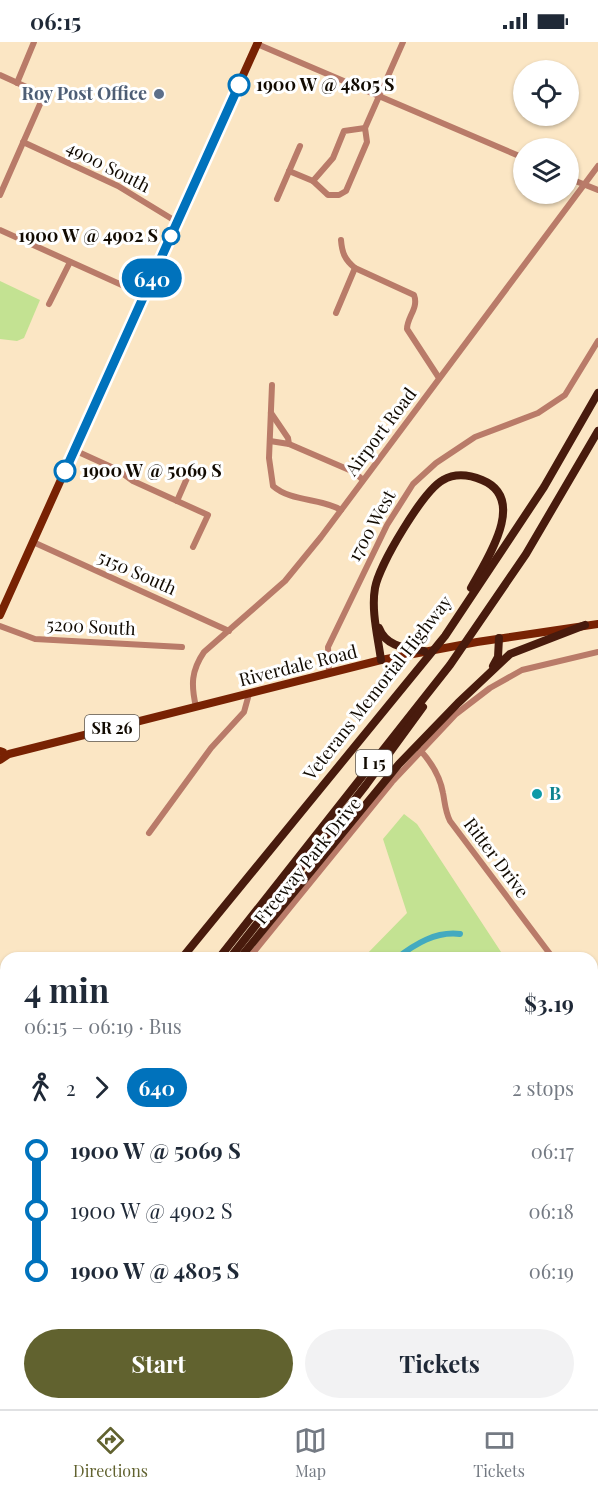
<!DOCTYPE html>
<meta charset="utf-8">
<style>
:root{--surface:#fff;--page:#f2f2f3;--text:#1f2937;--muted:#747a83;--line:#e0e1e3;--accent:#61622f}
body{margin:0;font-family:"Playfair Display",serif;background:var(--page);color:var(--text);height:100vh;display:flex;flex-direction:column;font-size:22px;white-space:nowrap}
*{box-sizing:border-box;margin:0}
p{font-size:20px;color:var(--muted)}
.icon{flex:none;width:33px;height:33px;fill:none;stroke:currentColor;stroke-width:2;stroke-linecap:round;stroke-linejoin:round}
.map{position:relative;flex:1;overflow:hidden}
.panel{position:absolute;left:0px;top:910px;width:598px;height:458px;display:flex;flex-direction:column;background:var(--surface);border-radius:18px 18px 0 0;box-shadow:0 2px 4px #0004}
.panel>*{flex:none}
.badge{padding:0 12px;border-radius:20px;font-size:21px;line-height:39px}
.fabs{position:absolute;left:513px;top:18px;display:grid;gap:12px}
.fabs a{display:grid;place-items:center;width:66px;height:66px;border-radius:50%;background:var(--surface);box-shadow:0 2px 4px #0004;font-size:30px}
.map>.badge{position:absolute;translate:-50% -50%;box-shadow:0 0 0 3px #fff}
.legs{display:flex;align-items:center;gap:9px;height:66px;padding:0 24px;font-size:20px}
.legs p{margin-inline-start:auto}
.headline{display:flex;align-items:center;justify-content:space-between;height:102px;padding:0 24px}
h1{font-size:33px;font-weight:700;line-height:45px}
.button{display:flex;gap:12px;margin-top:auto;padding:12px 24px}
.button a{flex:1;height:69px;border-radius:36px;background:var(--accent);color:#fff;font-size:24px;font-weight:700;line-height:69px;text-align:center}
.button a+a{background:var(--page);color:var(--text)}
ul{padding:0 24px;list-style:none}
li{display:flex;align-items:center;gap:21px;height:60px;font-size:22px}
li i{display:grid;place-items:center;width:9px;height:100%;margin:0 8px;background:currentColor}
li i::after{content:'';width:15px;height:15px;margin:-8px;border:4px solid;border-radius:50%;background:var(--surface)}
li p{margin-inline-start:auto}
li:first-child i{background:linear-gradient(#0000 50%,currentColor 0)}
li:last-child i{background:linear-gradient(currentColor 50%,#0000 0)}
.status{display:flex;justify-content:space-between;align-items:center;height:42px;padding:0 30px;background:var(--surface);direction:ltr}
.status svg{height:16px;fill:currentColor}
.tab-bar{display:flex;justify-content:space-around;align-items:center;height:84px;border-top:2px solid var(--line);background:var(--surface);font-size:16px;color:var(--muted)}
.tab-bar a{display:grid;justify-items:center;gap:3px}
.tab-bar .current{color:var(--accent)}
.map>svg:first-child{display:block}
.green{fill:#c3e292}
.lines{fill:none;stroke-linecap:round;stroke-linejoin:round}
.canal{stroke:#43aac0;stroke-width:6}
.minor{stroke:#b97b69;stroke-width:6}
.major{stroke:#782203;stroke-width:8}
.highway{stroke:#481b0d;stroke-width:8}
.line-1-casing{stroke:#fff;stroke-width:14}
.line-1{stroke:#0072bc;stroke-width:9}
.stop-1-dot{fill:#fff;stroke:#0072bc;stroke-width:3}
.service-dot{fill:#5c6f8a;stroke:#fff;stroke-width:2}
.culture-dot{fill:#0f9aa8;stroke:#fff;stroke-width:2}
.labels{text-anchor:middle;stroke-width:6;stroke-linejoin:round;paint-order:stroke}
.shield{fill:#fff;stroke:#59544e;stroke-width:1.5}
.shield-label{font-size:16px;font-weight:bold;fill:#120b02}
.stop-label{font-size:18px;font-weight:bold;fill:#120b02;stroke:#fff;text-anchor:start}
.service-label{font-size:18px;font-weight:bold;fill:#4e5e75;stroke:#fff;text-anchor:end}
.street-label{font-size:18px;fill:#120b02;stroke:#fff}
.culture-label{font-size:18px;font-weight:bold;fill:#0d838f;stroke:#fff;text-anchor:start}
</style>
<div class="status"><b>06:15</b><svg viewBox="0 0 49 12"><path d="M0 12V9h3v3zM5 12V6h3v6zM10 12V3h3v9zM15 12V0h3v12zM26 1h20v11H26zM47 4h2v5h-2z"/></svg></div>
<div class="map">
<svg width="598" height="1367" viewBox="0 0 598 1367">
<rect width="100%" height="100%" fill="#fbe6c4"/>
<g class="green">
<path d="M0,239L40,258L24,296L17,299L0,297Z"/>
<path d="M404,772L417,782L505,916H363L407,871L383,797Z"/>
<path d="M592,1030L598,1032V1324L592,1299Z"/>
</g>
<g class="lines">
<path class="canal" d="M397,916C415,902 436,889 460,892"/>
<g class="minor">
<path d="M257,2L524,116"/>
<path d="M0,33L44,53L0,153"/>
<path d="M17,41L34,0"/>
<path d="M365,86L367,100L346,149L339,153H328L313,139L333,116L344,89Z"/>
<path d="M365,86L403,0"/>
<path d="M23,100L118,144L177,180"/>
<path d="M289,129L313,139"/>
<path d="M568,136L598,148"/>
<path d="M277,157L300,104"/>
<path d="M0,188L144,253"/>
<path d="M341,198C342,211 345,218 355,226L414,253C419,266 407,275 407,287L439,336"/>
<path d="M49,262L70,220"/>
<path d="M336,271L355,226"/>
<path d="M272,343L269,416L273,444C291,460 321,456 341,468"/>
<path d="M271,371L288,396L289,402L354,430L363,438"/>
<path d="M270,399L289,402"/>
<path d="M74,408L118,428L133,439L208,473L193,505"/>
<path d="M177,459L191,427"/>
<path d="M33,500L229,589"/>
<path d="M0,584L35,597L182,605"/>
<path d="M329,631L328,605L387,483L413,442L436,421L475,395L538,371L565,353L598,299"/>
<path d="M196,665C191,643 191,629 204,610L285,539L321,495L598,124"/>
<path d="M420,708C432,721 440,734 443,751C445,761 445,769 450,779L553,916"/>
<path d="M149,791L211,706L244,670L249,652"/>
<path d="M249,916L392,740L456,672L490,646L522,628L598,610"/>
<path d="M592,962L598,969"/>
<path d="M0,1275L6,1265"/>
<path d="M567,1362L568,1367"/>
</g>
<g class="major">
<path d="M0,573L258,0"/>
<path d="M0,709L3,710"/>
<path d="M0,718L9,712L381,618L477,600L598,582"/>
<path d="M0,1306L6,1309"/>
<path d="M0,1323L6,1325"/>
<path d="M50,1362L51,1367"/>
</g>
<g class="highway">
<path d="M379,586C386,605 406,606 424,609"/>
<path d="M381,618C378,595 371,569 375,546C379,523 423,449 443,438C455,431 470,433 482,438C529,457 485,520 471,546"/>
<path d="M493,624L498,615L499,596"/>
<path d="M182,916L445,594L544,445L598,351"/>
<path d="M219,916L450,623L526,512L598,389"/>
<path d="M230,916L366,743L423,665"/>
<path d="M240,916L399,722L458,661L510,612L585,583"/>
<path d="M0,1111L6,1105"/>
<path d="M0,1142L6,1134"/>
<path d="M0,1193L6,1185"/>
<path d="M0,1234L6,1223"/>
<path d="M0,1261L6,1251"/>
<path d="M0,1297L6,1301"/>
</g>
</g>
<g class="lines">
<defs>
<path id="line-1" d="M65,429L239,43"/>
</defs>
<use href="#line-1" class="line-1-casing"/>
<use href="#line-1" class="line-1"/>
</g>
<g class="stop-1-dot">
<circle cx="239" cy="43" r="10"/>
<circle cx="171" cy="194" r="8"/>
<circle cx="65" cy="429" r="10"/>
</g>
<circle class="service-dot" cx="159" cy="52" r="6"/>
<circle class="culture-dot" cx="537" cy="752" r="6"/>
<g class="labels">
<g class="shield">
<rect x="85" y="673" width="54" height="26" rx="4.5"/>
<rect x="356" y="708" width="36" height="26" rx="4.5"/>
</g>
<g class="shield-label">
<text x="112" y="692">SR 26</text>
<text x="374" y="727">I 15</text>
</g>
<g class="stop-label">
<text x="256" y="49">1900 W @ 4805 S</text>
<text x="158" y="200" text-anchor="end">1900 W @ 4902 S</text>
<text x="82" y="435">1900 W @ 5069 S</text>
</g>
<g class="service-label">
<text x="147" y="58">Roy Post Office</text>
</g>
<g class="street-label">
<text transform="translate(108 125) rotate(27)" y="6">4900 South</text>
<text transform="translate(381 390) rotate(-53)" y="6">Airport Road</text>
<text transform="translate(372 484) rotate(-61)" y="6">1700 West</text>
<text transform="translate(137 531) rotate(24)" y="6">5150 South</text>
<text transform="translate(91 585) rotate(3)" y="6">5200 South</text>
<text transform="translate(298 624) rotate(-14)" y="6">Riverdale Road</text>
<text transform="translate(378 646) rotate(-52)" y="6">Veterans Memorial Highway</text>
<text transform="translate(496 816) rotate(53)" y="6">Ritter Drive</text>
<text transform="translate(308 819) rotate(-51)" y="6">Freeway Park Drive</text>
</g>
<g class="culture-label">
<text x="549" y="758">B</text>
</g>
</g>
</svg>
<div class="fabs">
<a><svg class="icon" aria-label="locate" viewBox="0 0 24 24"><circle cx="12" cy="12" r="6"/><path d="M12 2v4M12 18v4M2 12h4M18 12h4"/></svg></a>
<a><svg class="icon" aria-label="layers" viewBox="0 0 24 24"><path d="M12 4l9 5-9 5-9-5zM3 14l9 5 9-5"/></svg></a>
</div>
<b class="badge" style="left:152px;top:236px;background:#0072bc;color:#fff">640</b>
<section class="panel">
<div class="headline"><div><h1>4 min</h1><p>06:15 – 06:19 · Bus</p></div><b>$3.19</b></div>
<div class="legs"><svg class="icon" aria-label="walk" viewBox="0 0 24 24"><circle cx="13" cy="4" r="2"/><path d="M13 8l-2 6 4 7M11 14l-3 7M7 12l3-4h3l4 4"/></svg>2<svg class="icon" aria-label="forward" viewBox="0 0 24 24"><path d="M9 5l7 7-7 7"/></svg><b class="badge" style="background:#0072bc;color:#fff">640</b><p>2 stops</p></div>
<ul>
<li><i style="color:#0072bc"></i><b>1900 W @ 5069 S</b><p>06:17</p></li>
<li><i style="color:#0072bc"></i><span>1900 W @ 4902 S</span><p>06:18</p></li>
<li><i style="color:#0072bc"></i><b>1900 W @ 4805 S</b><p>06:19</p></li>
</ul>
<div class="button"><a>Start</a><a>Tickets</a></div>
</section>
</div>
<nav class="tab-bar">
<a class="current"><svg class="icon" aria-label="directions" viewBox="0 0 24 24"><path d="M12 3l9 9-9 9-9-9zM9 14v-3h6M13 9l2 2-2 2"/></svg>Directions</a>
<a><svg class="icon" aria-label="map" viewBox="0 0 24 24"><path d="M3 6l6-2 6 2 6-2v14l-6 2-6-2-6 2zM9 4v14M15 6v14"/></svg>Map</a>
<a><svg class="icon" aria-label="tickets" viewBox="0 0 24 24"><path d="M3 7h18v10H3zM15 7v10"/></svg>Tickets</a>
</nav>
